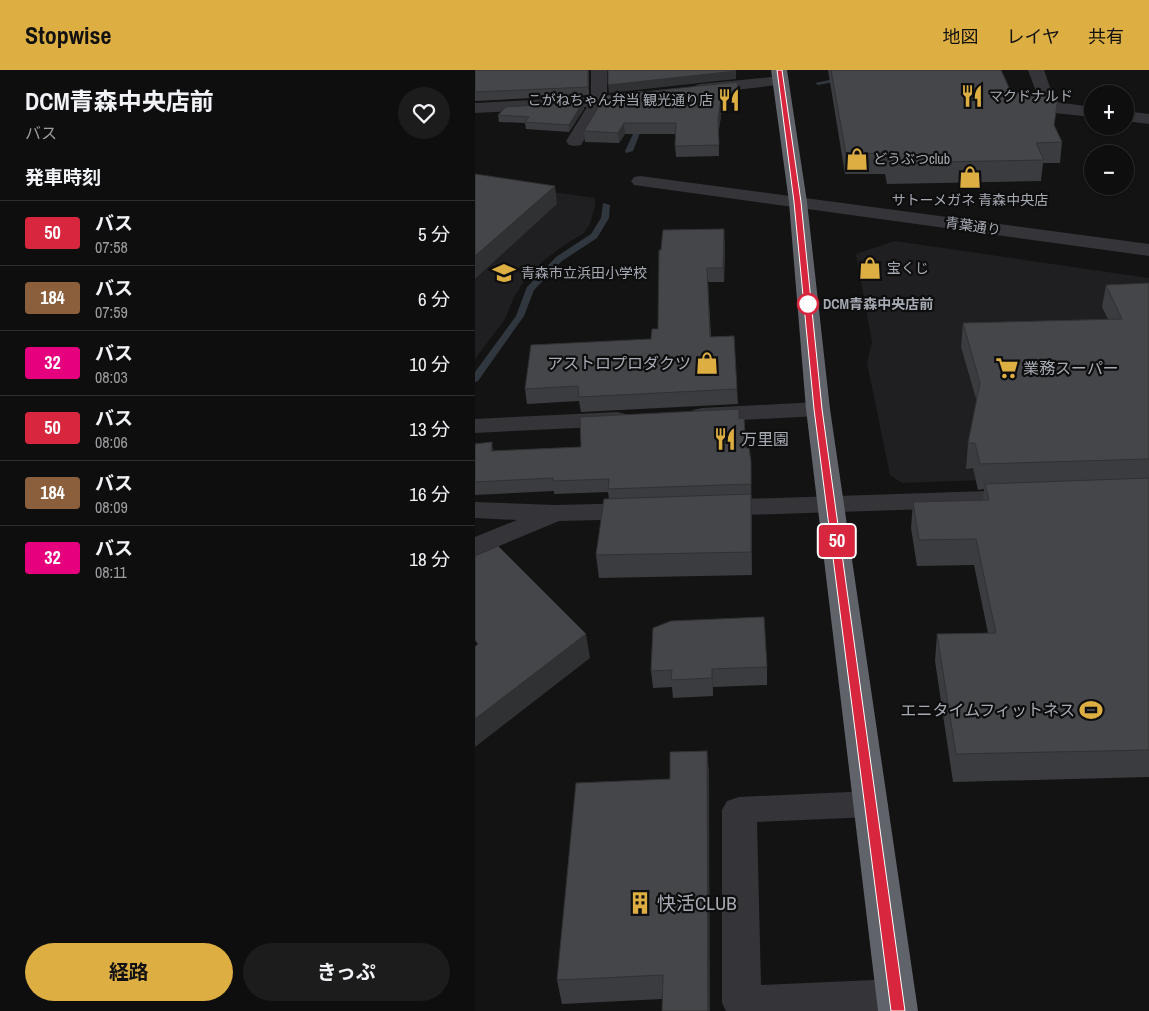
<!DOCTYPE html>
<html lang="ja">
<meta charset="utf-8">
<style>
:root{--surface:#0e0e0f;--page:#1c1c1d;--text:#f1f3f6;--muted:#9b9c9e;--line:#2e2e2f;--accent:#ddae42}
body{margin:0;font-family:"Archivo Narrow","Noto Sans JP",sans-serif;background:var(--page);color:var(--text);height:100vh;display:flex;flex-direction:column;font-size:19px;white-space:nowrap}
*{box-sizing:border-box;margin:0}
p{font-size:16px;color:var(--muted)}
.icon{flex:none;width:28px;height:28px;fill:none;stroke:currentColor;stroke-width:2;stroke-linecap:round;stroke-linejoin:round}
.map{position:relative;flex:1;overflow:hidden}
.side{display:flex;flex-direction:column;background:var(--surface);width:475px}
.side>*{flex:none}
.badge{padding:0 10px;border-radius:4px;font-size:18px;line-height:32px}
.fabs{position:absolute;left:609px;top:15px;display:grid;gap:10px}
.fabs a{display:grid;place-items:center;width:50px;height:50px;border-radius:50%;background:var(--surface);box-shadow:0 1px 4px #0004,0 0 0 1px var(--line);font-size:25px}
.map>.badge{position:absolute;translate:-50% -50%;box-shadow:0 0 0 2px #fff}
h2{padding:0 25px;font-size:19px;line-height:45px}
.round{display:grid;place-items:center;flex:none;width:52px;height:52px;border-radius:26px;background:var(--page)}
.overview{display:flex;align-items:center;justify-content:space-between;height:85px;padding:0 25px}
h1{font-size:24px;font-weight:700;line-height:38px}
.cta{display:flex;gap:10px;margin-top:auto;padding:10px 25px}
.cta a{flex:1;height:58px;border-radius:30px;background:var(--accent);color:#111;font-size:20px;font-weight:700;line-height:58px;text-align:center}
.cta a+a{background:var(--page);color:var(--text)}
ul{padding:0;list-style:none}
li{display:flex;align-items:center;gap:15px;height:65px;padding:0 25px;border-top:1px solid var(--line)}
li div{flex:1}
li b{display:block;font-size:19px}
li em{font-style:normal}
li .badge{min-width:55px;font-weight:700;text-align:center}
header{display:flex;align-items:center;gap:30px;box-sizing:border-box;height:70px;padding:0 25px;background:var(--accent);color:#111}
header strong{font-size:24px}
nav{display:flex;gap:28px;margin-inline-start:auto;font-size:18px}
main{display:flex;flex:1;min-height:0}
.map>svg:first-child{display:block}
.built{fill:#1f1f21}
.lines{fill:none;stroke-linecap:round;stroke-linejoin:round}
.stream{fill:#30373e;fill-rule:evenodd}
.minor{fill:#353539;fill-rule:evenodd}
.highway{fill:#61636a;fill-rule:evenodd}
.wall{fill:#3b3c3f}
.shaded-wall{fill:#303133}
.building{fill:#454649;stroke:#303133}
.line{fill:#d7263d;stroke:#fff}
.stop-dot{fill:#fff;stroke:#d7263d;stroke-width:2.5}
.labels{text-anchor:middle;stroke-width:4.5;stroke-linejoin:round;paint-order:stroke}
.far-poi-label{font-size:14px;fill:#a6aab3;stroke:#0e0e0f;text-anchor:start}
.far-street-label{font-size:14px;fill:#a6aab3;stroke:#0e0e0f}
.far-stop-label{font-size:14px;font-weight:bold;fill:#a6aab3;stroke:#0e0e0f;text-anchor:start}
.poi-label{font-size:16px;fill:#a6aab3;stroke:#0e0e0f;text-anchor:end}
.near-poi-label{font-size:19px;fill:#a6aab3;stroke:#0e0e0f;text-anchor:start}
</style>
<header>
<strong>Stopwise</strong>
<nav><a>地図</a><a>レイヤ</a><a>共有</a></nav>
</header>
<main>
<section class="side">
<div class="overview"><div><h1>DCM青森中央店前</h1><p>バス</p></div><a class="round"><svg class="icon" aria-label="heart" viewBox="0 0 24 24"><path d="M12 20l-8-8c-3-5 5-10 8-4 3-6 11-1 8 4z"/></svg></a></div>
<h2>発車時刻</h2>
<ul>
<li><span class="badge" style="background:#d7263d;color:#fff">50</span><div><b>バス</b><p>07:58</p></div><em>5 分</em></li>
<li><span class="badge" style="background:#8b5e3c;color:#fff">184</span><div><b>バス</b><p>07:59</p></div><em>6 分</em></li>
<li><span class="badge" style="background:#e6007e;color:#fff">32</span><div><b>バス</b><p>08:03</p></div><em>10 分</em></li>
<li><span class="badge" style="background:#d7263d;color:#fff">50</span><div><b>バス</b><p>08:06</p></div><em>13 分</em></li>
<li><span class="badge" style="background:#8b5e3c;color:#fff">184</span><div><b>バス</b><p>08:09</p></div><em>16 分</em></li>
<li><span class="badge" style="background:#e6007e;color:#fff">32</span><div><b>バス</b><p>08:11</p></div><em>18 分</em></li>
</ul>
<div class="cta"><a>経路</a><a>きっぷ</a></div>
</section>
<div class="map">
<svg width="674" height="941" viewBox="0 0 674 941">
<rect width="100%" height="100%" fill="#131314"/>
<g class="built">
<path d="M0,111L120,128V136L115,154L108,164L89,175L67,192L48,213L39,227L30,249L0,289Z"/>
<path d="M420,171L674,208V404L427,413L415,405L392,293L397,272L381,184Z"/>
</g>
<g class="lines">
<g class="stream">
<path d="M368,7L371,9L370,10L343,15L340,13Z"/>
<path d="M165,49L170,50L158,81L151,83L150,81Z"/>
<path d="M128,133L135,135L134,148L122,168L87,191L59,220L49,246L3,311L0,312V302L41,246L52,217L81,187L116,164L126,148Z"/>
</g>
<g class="minor">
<path d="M116,0H132V25L165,21L171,23L173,26L171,29L165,31L130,35L106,75L100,76L94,75L91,71L112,37L0,43V33L116,27Z"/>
<path d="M553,0H569L580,32L618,37V47L579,43L567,38Z"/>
<path d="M306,6L312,8L314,11L312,14L225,24L219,22L217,19L219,16L225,14Z"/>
<path d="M650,41L674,44V54L650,51Z"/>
<path d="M165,106L674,174V186L159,115L156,111L159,107Z"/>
<path d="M343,332L352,334L355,339L352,344L343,346L227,352L218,350L215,345L218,340L227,338Z"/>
<path d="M142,342L151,344L154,349L151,354L142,356L0,363V349Z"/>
<path d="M545,420L554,422L558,428L554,434L545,436L238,446L229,444L225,438L229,432L238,430Z"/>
<path d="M0,432L80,435L165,433L174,435L178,441L174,447L165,449L84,451L0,486V467L42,450L0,448Z"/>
<path d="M396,721L408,725L413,734L408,743L396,747L282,752L286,915L421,909L435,914L441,926L435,938L427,941H251L247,933V740L252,731L264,727Z"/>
</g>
<path class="highway" d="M296,0H312L332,132L355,339L443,941H403L331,339L314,132Z"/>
</g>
<g class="wall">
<path d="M0,0H114V25L0,31Z"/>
<path d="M353,0H526L536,22L579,56L587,72L585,93H568L566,111L412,114L410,104H370Z"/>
<path d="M263,21V32H248L244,59V86L201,87L200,76L201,64H150L144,73L110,72L109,61L130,26Z"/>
<path d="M108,32L109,39L94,62L51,59L50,53L24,52L23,45Z"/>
<path d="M250,173L249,212H233L236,267L262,319L263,334L106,342L104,331L52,334L50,319L176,269L183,259L186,180Z"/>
<path d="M674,213V707L478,712L460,591L462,564L513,563L499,495L442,496L436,458L438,432L508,430L509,419L503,420L498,398L491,399L493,373L502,332L486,277L488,253L633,249L627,237L631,215Z"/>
<path d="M264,349L271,378L276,391L277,505L124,508L121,485L134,429L133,422L79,424V421L0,425V374L17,372L18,381L106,377Z"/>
<path d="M178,558L292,597V615L238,617V626L198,628L197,617L178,618L176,601Z"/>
<path d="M232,681L234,705L187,929L87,934L82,910L195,709Z"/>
</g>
<g class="shaded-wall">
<path d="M113,0H114V25L113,17Z"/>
<path d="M261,0V9L134,23L133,15Z"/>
<path d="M247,22L248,32L244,59V86L243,48Z"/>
<path d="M108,32L109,39L94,62V55Z"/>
<path d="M149,53L150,64L144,73L143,63Z"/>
<path d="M80,116L82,134L0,209V186Z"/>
<path d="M249,159L250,173L249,212L248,198Z"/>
<path d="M276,424L277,447V505L276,482Z"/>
<path d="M111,564L115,588L0,677V649Z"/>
<path d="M237,599L238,617V626L237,608Z"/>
<path d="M232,681L234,705L235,941H233Z"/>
</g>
<g class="building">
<path d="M0,0H113V17L0,22Z"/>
<path d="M133,0H261V1L133,15Z"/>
<path d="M356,0H526L536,22L583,28L579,55L587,72L561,73L569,90L413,93L411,83L371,84Z"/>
<path d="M262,12L263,21L247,22L243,48L244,75L200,76L201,53H149L143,63L109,61L130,26Z"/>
<path d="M108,32L94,55L50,52L54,47L23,45L31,37Z"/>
<path d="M0,104L80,116L0,186Z"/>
<path d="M249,159L248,198H232L235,267L259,266L262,319L104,327L103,316L50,319L56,275L176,269L177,259H183L184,180H186L188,160Z"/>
<path d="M674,213V389L505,394L500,373H493L505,313L488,253L647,249L631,215Z"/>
<path d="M264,339V349L269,348L271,378H274L276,391V414L133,419L134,409L78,411V408L0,412V374L17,372L16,381L106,377L105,347Z"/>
<path d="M674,408V680L481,684L462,564L521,563L501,469L444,470L438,432L514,430L510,414Z"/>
<path d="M276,424V482L121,485L129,429Z"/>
<path d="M23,476L111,564L0,649V577L3,574L0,570V486Z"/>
<path d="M289,547L292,597L237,599V608L196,610L197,600L176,601L178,558L196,551Z"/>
<path d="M232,681L233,941H187L188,905L82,910L101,713L195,709V682Z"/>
</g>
<path class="line" d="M302,0H307L326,132L347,339L430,941H416L339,339L319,132Z"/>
<defs>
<symbol id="restaurant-bare" viewBox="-9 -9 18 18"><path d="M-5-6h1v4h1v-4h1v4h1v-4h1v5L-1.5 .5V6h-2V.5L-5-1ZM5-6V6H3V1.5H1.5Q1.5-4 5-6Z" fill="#ddae42" stroke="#0e0e0f" stroke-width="2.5" paint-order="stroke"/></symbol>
<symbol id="shop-bare" viewBox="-9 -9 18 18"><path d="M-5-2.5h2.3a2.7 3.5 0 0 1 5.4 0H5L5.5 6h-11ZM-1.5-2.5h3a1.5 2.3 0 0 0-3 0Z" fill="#ddae42" stroke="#0e0e0f" stroke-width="2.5" paint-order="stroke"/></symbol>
<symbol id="school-bare" viewBox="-9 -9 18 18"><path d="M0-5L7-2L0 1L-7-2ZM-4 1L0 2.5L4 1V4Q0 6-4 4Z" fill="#ddae42" stroke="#0e0e0f" stroke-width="2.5" paint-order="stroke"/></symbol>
<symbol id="supermarket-bare" viewBox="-9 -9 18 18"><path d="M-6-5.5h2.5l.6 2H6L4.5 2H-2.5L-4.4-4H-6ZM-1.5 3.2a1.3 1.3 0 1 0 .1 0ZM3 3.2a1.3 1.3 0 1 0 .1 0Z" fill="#ddae42" stroke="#0e0e0f" stroke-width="2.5" paint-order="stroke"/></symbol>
<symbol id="stadium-bare" viewBox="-9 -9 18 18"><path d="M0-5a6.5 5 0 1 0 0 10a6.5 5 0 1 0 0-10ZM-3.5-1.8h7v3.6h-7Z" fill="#ddae42" stroke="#0e0e0f" stroke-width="2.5" paint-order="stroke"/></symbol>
<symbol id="building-bare" viewBox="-9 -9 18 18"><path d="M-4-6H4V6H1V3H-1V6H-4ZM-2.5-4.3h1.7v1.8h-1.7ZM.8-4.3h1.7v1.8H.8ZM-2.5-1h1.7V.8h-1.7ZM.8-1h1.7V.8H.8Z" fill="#ddae42" stroke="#0e0e0f" stroke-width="2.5" paint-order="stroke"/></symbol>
</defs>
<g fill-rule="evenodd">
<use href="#restaurant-bare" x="481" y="10" width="32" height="32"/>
<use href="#restaurant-bare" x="238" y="14" width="32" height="32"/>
<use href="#shop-bare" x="366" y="73" width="32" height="32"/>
<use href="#shop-bare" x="479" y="91" width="32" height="32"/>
<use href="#shop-bare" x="379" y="182" width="32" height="32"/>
<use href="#school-bare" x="13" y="187" width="32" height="32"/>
<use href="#shop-bare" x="216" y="277" width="32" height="32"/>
<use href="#supermarket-bare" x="516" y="282" width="32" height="32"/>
<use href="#restaurant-bare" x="234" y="353" width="32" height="32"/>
<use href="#stadium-bare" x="600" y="624" width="32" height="32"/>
<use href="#building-bare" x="149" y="817" width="32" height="32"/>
</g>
<circle class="stop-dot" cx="333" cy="234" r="10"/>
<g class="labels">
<g class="far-poi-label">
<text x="514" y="31">マクドナルド</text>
<text x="238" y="35" text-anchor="end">こがねちゃん弁当 観光通り店</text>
<text x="398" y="94">どうぶつclub</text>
<text x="495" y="135" text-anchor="middle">サトーメガネ 青森中央店</text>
<text x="412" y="203">宝くじ</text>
<text x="46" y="208">青森市立浜田小学校</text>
</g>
<g class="far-street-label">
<text transform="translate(498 156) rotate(8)" y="5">青葉通り</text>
</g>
<g class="far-stop-label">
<text x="348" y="239">DCM青森中央店前</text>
</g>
<g class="poi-label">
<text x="216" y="299">アストロプロダクツ</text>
<text x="548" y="304" text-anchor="start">業務スーパー</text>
<text x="266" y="375" text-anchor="start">万里園</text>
<text x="600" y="646">エニタイムフィットネス</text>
</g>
<g class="near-poi-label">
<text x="182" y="840">快活CLUB</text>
</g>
</g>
</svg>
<div class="fabs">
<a>+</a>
<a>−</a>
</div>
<b class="badge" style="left:362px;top:471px;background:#d7263d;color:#fff">50</b>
</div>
</main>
